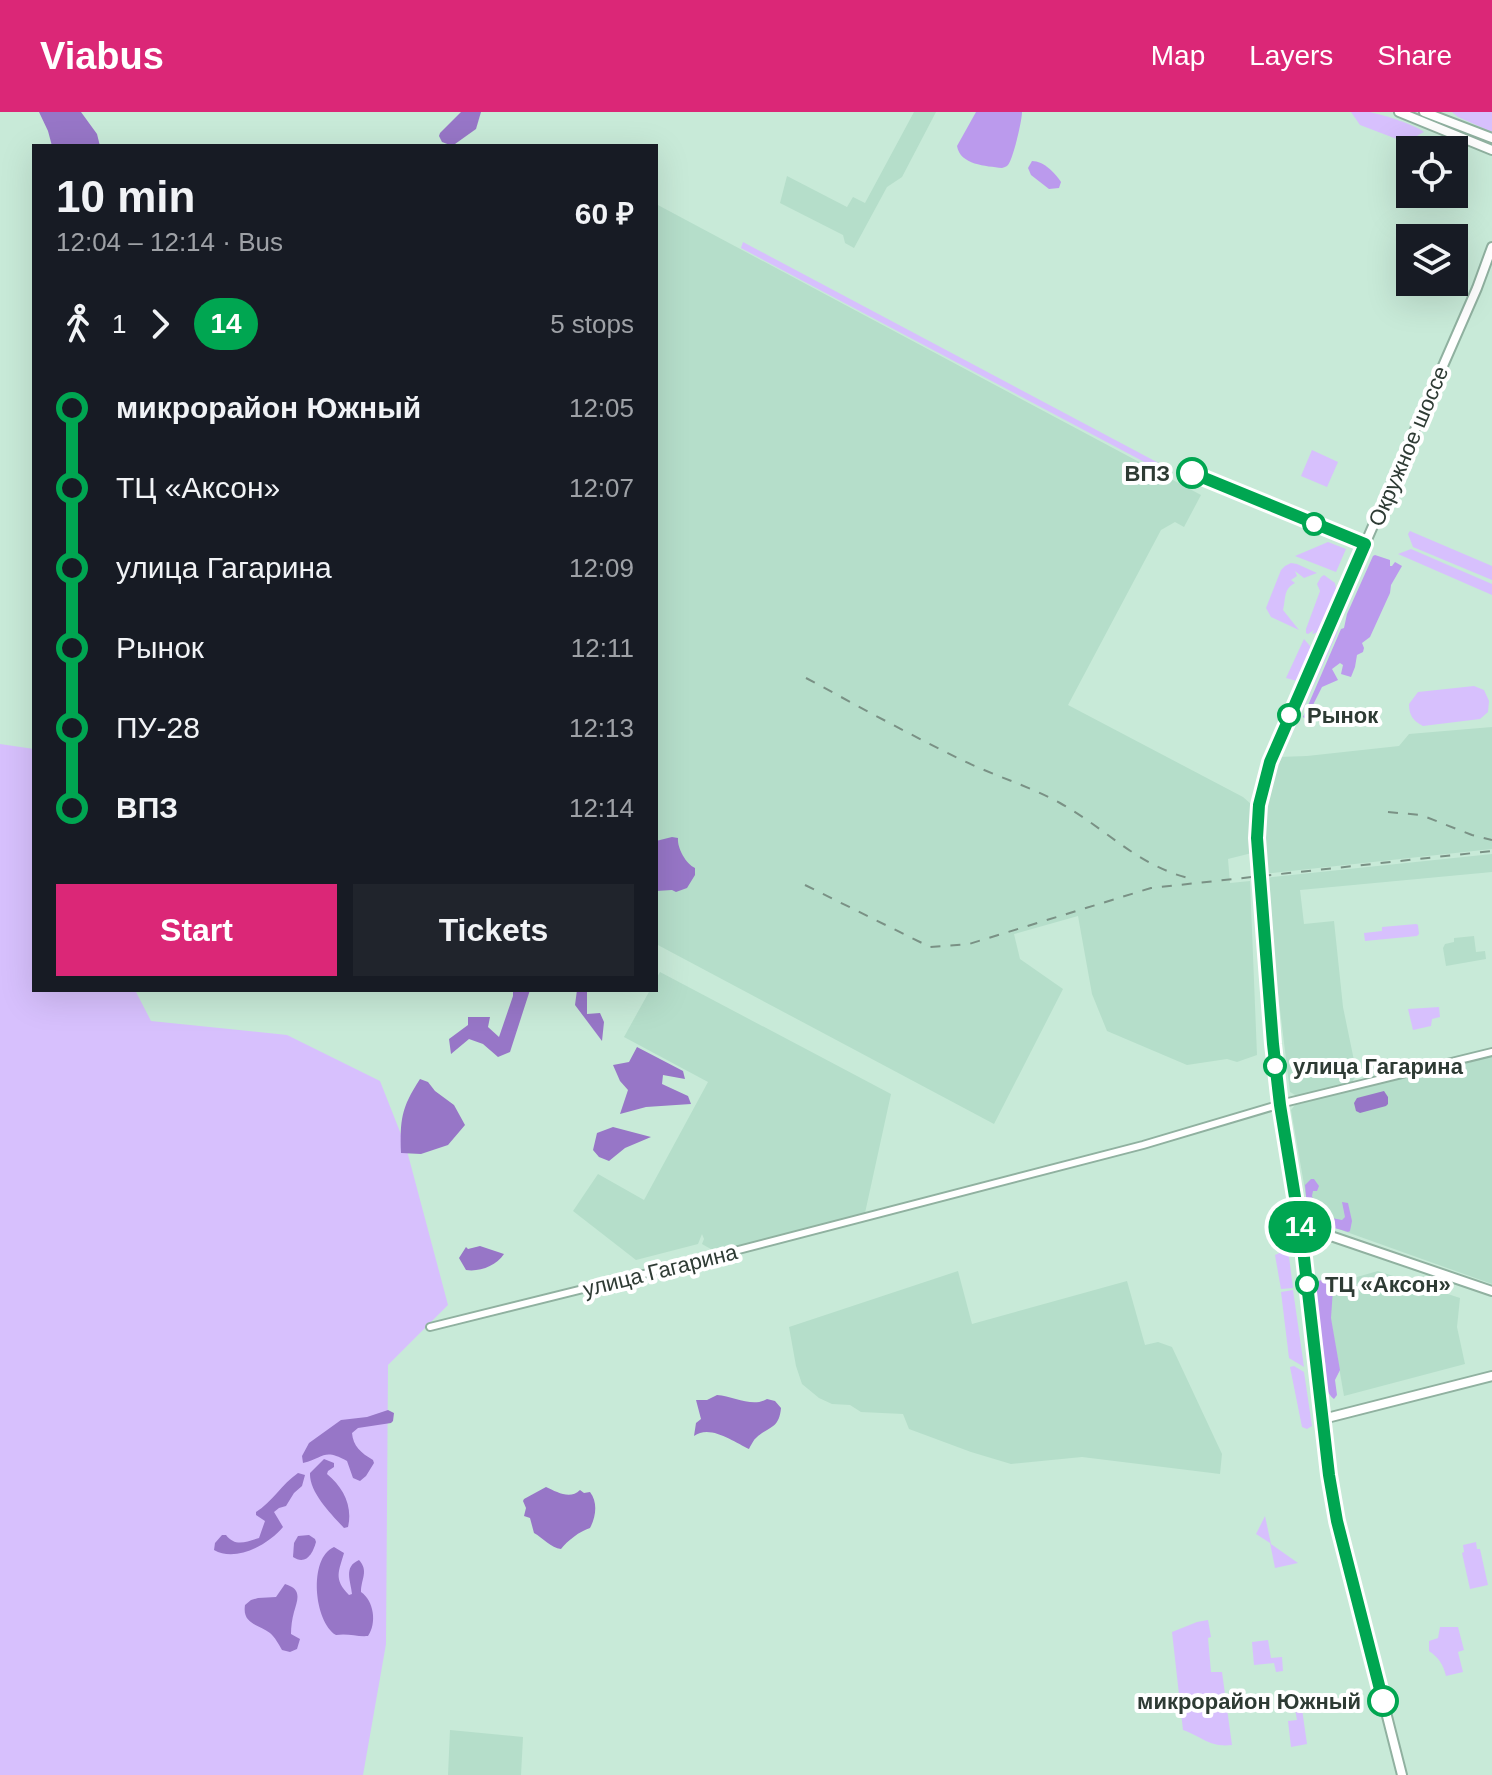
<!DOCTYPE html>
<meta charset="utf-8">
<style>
:root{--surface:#171b24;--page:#20242c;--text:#f1f3f6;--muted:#9ea1a6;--accent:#db2777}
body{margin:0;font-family:Arial,sans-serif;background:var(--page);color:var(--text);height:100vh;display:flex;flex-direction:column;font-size:30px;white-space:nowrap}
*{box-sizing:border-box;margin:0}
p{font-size:26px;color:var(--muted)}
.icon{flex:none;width:44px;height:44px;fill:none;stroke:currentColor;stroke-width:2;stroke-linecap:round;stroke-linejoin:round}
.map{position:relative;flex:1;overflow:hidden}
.details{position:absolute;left:32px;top:32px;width:626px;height:848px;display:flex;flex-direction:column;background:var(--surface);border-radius:0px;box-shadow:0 8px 32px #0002}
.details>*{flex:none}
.badge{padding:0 16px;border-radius:26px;font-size:28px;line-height:52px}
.buttons{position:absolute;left:1396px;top:24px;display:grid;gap:16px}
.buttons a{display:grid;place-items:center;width:72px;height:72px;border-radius:0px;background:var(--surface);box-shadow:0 8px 32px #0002;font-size:40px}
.map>.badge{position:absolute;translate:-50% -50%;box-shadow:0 0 0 4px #fff}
.legs{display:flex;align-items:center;gap:12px;height:88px;padding:0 24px;font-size:26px}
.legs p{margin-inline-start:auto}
.summary{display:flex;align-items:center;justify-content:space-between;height:136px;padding:0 24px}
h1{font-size:44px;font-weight:800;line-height:60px}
.button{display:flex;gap:16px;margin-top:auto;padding:16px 24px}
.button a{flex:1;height:92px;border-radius:0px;background:var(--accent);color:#fff;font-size:32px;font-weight:800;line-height:92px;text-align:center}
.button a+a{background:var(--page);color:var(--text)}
ul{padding:0 24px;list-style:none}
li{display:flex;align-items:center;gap:28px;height:80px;font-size:30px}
li i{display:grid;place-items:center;width:12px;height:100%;margin:0 10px;background:currentColor}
li i::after{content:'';width:20px;height:20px;margin:-10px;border:6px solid;border-radius:50%;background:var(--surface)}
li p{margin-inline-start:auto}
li:first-child i{background:linear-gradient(#0000 50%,currentColor 0)}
li:last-child i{background:linear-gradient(currentColor 50%,#0000 0)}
header{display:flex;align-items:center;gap:48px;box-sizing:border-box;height:112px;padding:0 40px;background:var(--accent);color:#fff}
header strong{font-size:38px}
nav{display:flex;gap:44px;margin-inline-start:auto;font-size:28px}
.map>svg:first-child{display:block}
.built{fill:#b5deca}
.green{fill:#d7c0fd}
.forest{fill:#bb9aed}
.water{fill:#9776c7}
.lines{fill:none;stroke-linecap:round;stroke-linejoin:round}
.minor-casing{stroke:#90b1a0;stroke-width:10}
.major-casing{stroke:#90b1a0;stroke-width:12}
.minor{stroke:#fff;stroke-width:6}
.major{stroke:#fff;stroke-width:8}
.rail{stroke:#7a9185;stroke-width:2;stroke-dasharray:10 10;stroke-linecap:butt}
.line-1-casing{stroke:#fff;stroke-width:18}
.line-1{stroke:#00a651;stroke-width:12}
.stop-1-dot{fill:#fff;stroke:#00a651;stroke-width:4}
.labels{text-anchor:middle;stroke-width:8;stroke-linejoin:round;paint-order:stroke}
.street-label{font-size:22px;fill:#2e3b34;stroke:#fff}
.stop-label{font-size:22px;font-weight:bold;fill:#2e3b34;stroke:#fff;text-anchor:start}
</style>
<header>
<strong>Viabus</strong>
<nav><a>Map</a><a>Layers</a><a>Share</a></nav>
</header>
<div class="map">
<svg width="1492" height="1663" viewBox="0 0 1492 1663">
<rect width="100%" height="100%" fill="#c8ead8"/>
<g class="built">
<path d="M914,0H936L902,65L887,75L854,136L845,131L843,123L780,91L787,64L847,95L853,85L865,91Z"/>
<path d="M656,92L1201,383L1184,415L1175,410L1161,418L1068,593L1243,685L1251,692L1253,697L1252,741L1228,747L1230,771L1250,769L1257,943L1237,950L1227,947L1187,953L1107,919L1092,882L1078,804L1014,822L1020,847L1063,877L994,1012L656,832Z"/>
<path d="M1492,615V737L1264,762L1262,732L1263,701L1269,670L1278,645L1307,644L1399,634L1409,622Z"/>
<path d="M1492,742V760L1300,778L1304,812L1334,809L1343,895L1357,963L1352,970L1297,984L1290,980L1264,766Z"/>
<path d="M1474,824L1476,840L1485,839L1486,847L1446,854L1443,836L1445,832L1454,830V826Z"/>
<path d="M660,860L891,982L865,1101L716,1140L702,1132L704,1127L702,1122L698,1132L636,1148L573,1099L598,1062L644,1088L708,970L624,925L650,878H656V867Z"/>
<path d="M1492,942V1172L1327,1113L1312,1105L1309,1101L1291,998L1295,993Z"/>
<path d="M958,1159L972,1212L1127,1169L1145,1233L1158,1230L1172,1235L1222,1342L1220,1362L1082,1345L1011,1352L971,1340L909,1317L903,1302L861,1300L850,1293L832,1292L819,1286L802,1272L796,1254L789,1215Z"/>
<path d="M1378,1159L1460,1186L1457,1215L1465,1252L1344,1284L1325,1174Z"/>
<path d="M450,1618L523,1625L521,1663H448Z"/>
</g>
<g class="green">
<path d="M1351,0C1357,0 1365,0 1370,0C1383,3 1414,12 1424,20L1406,30L1402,29L1360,13Z"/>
<path d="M1452,0H1492V20L1458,5Z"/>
<path d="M743,130L1168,356L1165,361L741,136Z"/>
<path d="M1312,338L1338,350L1327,375L1301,364Z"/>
<path d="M1410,419L1492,454V468L1413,435L1408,422Z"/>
<path d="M1328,430L1346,437L1336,460L1295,444Z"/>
<path d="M1411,437L1492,472V483L1398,442Z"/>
<path d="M1291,451L1297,452L1317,461L1304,466L1295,459L1297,464L1291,468L1295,471C1283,477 1286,487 1283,498L1299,518L1271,505L1266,496L1281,458L1285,454Z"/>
<path d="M1324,463L1335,471L1337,482L1323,514L1319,520L1312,522L1314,518L1308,522L1306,521V517L1320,479L1317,472L1321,465Z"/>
<path d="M1337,518L1338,519L1286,635L1283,631C1298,596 1315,547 1337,518Z"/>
<path d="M1304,527L1310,534L1311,541L1297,569L1286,566Z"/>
<path d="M1474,574L1484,578L1489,589L1488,600L1480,607L1423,614C1413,609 1409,603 1409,592L1418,580Z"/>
<path d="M0,632L34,637V878H135L151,909L287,923L380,969L406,1035L448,1193L388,1253L386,1532L363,1663H0Z"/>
<path d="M1416,812L1418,813L1419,822L1417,824L1365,829L1364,821L1382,819V815Z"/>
<path d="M1439,895L1440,905L1432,907L1431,914L1413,918L1408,897Z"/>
<path d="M1288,1137L1293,1176L1281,1177L1275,1143Z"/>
<path d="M1293,1178L1304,1255L1289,1246L1281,1180Z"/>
<path d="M1294,1254L1304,1260L1312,1314L1307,1317L1302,1315L1290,1255Z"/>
<path d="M1265,1404L1271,1432L1298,1451L1275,1456L1270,1431L1256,1422Z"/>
<path d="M1476,1430L1477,1437H1480L1488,1473L1470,1477L1462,1441L1464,1440L1463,1433Z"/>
<path d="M1208,1508L1211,1525L1208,1526L1211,1560H1222L1232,1633C1210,1636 1201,1624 1183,1618L1172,1520L1197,1510Z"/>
<path d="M1440,1515H1458L1464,1538L1458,1540L1463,1560L1446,1564C1443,1552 1439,1546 1429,1539V1529L1438,1526Z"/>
<path d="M1268,1528L1271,1546L1282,1545L1283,1559L1276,1560L1274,1551L1254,1553L1252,1530Z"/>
<path d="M1295,1597H1302L1307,1632L1291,1635L1288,1609L1297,1608Z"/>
</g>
<g class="forest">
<path d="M976,0H1022C1022,9 1013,47 1008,53C1006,55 1004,55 1002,56C986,54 960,53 957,34Z"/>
<path d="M1032,49C1044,49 1055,61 1061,70L1059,76L1049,77L1031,63L1028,56Z"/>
<path d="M1375,443L1390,448V454H1392L1395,450L1402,454L1391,473L1390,481L1370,525L1362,531L1364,536L1363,540L1357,543L1355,555L1351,565L1341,562L1343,553L1340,551L1332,557L1338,568L1322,575L1306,607L1303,605L1341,517L1344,516L1347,502L1373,444Z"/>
<path d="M1311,1067H1314L1319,1074L1317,1079H1313L1312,1084L1316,1097L1331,1104L1332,1106L1342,1108L1345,1105L1342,1090L1348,1091L1352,1109L1350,1119L1348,1120C1337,1116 1316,1113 1310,1101C1306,1094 1306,1082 1305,1073Z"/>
<path d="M1323,1168L1329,1170L1333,1177L1331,1206L1340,1258L1335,1268L1337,1283L1334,1287C1321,1276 1327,1263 1325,1249C1324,1242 1320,1236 1319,1229C1318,1225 1318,1220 1317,1216L1314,1174L1317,1169Z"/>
</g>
<g class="water">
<path d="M39,0H81L97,22L100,34H52L48,19Z"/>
<path d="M461,0H481L476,17L455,32L450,33L442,30L439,24L440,21Z"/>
<path d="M672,725L678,726C677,736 686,752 695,756V763L687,776L676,780L672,778L656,779V729Z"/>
<path d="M513,878H530L510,940L498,945L483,932L469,927L451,942L449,927L468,913V905H490L488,915L499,925L513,884Z"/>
<path d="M577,878H587V902L600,901L604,910L602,929L575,893Z"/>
<path d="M637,935L683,959L685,967L663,963L662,972L688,984L691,992L646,995L620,1002L628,978L620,969L613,953L629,950Z"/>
<path d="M420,967L428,970L435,979L454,993L465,1013L448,1033L421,1042L401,1041C400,1008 401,996 420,967Z"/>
<path d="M1384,979L1388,985V992L1386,994L1360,1001L1356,999L1354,991L1357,986Z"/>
<path d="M613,1015L651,1025L625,1036L609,1049L599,1045L593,1038L597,1021Z"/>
<path d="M480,1134L504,1142C496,1154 480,1160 466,1158L459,1146L466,1135L468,1137Z"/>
<path d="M717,1283C734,1284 752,1296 767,1287L775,1289L781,1296C779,1318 768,1314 756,1326C754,1327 750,1335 749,1337C734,1330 710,1312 694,1324L696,1311L701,1307L696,1288H707Z"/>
<path d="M388,1298L394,1301L393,1309L391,1311L358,1316L352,1321C353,1334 361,1341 373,1348L374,1351L366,1364L360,1369L353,1366L347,1349C323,1336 325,1346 303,1351L302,1344L309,1331L341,1308L367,1305Z"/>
<path d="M324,1347L334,1351V1355L328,1359L327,1362C343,1375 353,1394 348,1415L344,1416C331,1402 309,1380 310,1361Z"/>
<path d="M298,1361L305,1363L302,1374L294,1381L286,1394L279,1396L274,1400L283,1415C269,1432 236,1451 214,1438L215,1431L222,1423H226C235,1435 246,1430 259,1426L265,1409L256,1403V1400C272,1390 282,1372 298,1361Z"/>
<path d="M546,1375C557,1380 570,1388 580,1378L584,1381L590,1380C598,1390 596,1405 590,1416C580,1419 567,1429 561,1437C551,1436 543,1426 534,1421L530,1406L524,1404L526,1396L523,1389L524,1387Z"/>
<path d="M309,1423L315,1427L316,1430C313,1441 306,1454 293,1445L294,1431L298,1424Z"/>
<path d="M334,1435L344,1441C339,1459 333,1467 349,1483L352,1482C351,1469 343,1455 359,1448C369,1459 361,1467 361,1480C374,1489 377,1511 368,1524C357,1525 348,1521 336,1523C314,1510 308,1446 334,1435Z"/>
<path d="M285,1472C302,1477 298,1487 294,1500C292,1507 291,1515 291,1522L300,1527L297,1537L290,1540L282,1538C279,1533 275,1525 270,1521C259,1512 242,1513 245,1493L251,1488L258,1486L276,1485Z"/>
</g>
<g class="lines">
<defs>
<path id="minor" d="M430,1215L692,1150L1143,1033L1288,990L1492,940"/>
<g id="major">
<path d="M1399,0L1492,38"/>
<path d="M1424,0L1492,26"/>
<path d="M1300,1116L1319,1120L1492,1179"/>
<path d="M1323,1307L1492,1264"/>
<path d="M1402,1663L1334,1396L1302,1128L1278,981L1257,732L1259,693L1266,661L1275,638L1477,176L1492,135"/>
</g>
</defs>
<use href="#minor" class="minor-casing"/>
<use href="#major" class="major-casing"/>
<use href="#minor" class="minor"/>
<use href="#major" class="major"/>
<g class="rail">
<path d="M806,566C858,594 910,623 964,649C995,664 1029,674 1060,691C1107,717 1137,754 1192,767"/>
<path d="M1388,700L1421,703L1472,723L1492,728"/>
<path d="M805,773L930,835L969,832L1151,776L1492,739"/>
</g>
</g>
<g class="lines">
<defs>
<path id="line-1" d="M1192,361L1365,432L1270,650L1259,693L1257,726L1273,932L1280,993L1302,1128L1329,1363L1337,1409L1383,1589"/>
</defs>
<use href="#line-1" class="line-1-casing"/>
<use href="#line-1" class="line-1"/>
</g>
<g class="stop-1-dot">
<circle cx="1192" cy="361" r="14"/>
<circle cx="1314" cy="412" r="10"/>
<circle cx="1289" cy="603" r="10"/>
<circle cx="1275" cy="954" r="10"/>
<circle cx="1307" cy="1172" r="10"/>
<circle cx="1383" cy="1589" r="14"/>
</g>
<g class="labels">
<g class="street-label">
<text transform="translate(1408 334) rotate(-67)" y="8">Окружное шоссе</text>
<text transform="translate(660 1158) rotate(-14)" y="8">улица Гагарина</text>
</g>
<g class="stop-label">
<text x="1170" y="369" text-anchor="end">ВПЗ</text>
<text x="1307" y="611">Рынок</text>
<text x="1293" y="962">улица Гагарина</text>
<text x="1325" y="1180">ТЦ «Аксон»</text>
<text x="1361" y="1597" text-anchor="end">микрорайон Южный</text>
</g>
</g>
</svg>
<div class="buttons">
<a><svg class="icon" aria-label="locate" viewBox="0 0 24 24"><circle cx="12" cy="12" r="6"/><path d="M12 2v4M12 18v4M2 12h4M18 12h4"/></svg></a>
<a><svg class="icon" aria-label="layers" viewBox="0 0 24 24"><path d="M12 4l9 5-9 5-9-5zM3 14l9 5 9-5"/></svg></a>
</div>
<b class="badge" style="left:1300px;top:1115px;background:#00a651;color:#fff">14</b>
<section class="details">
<div class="summary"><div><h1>10 min</h1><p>12:04 – 12:14 · Bus</p></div><b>60 ₽</b></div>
<div class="legs"><svg class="icon" aria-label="walk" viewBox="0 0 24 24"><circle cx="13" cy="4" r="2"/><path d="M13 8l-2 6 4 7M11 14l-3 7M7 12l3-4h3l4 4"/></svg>1<svg class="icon" aria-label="forward" viewBox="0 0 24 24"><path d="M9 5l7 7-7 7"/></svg><b class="badge" style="background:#00a651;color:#fff">14</b><p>5 stops</p></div>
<ul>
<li><i style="color:#00a651"></i><b>микрорайон Южный</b><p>12:05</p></li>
<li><i style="color:#00a651"></i><span>ТЦ «Аксон»</span><p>12:07</p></li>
<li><i style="color:#00a651"></i><span>улица Гагарина</span><p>12:09</p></li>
<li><i style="color:#00a651"></i><span>Рынок</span><p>12:11</p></li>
<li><i style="color:#00a651"></i><span>ПУ-28</span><p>12:13</p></li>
<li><i style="color:#00a651"></i><b>ВПЗ</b><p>12:14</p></li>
</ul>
<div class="button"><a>Start</a><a>Tickets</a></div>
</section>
</div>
